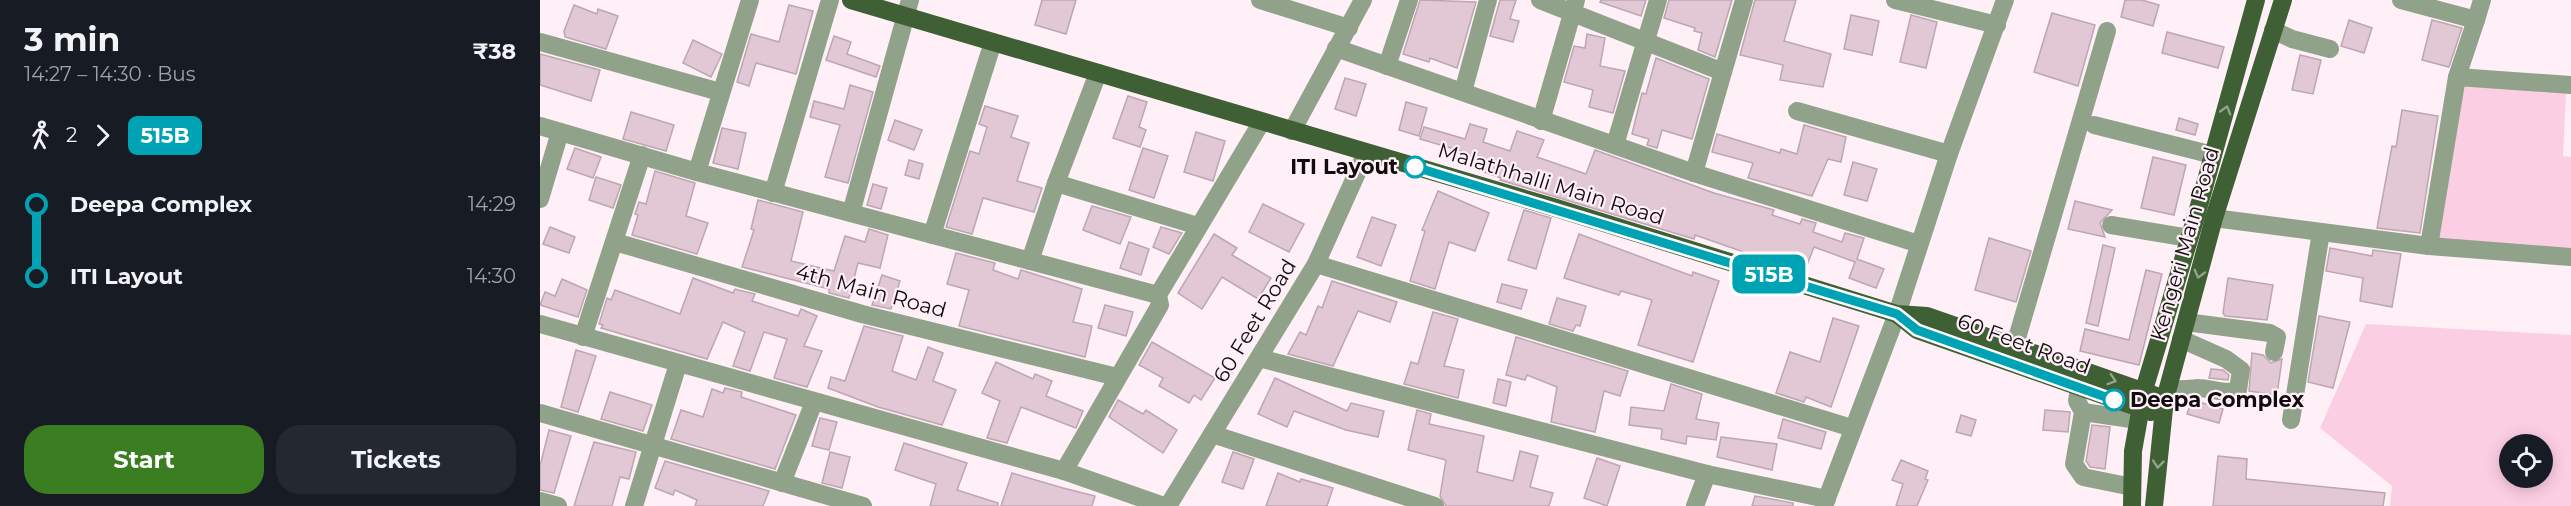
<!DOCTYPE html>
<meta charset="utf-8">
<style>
:root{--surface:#171b24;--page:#242831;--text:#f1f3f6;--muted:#9ea1a6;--accent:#3a7e21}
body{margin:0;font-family:Montserrat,sans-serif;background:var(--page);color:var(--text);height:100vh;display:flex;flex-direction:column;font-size:22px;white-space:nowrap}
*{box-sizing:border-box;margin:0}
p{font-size:20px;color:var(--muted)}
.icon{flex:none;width:33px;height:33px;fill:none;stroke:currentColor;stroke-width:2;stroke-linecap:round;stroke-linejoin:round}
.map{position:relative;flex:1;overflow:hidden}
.side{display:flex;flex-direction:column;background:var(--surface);width:540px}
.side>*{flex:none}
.badge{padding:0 12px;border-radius:9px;font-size:21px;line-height:39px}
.buttons{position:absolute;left:1959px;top:434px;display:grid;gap:12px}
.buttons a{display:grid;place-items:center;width:54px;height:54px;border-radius:50%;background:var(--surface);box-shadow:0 3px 15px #0003;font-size:30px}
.map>.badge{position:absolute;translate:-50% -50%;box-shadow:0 0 0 3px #fff}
.legs{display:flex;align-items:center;gap:9px;height:66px;padding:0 24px;font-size:20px}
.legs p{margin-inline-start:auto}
.headline{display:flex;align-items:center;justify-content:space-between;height:102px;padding:0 24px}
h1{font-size:33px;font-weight:700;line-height:45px}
.cta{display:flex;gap:12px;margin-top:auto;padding:12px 24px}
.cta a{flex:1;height:69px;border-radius:24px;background:var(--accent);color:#fff;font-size:24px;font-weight:700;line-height:69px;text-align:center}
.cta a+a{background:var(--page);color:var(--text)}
ul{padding:0 24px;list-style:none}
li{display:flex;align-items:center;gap:21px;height:72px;font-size:22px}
li i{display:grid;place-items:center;width:9px;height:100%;margin:0 8px;background:currentColor}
li i::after{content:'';width:15px;height:15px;margin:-8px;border:4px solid;border-radius:50%;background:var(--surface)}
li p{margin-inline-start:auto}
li:first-child i{background:linear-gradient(#0000 50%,currentColor 0)}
li:last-child i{background:linear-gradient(currentColor 50%,#0000 0)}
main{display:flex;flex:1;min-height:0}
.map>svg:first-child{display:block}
.green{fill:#fccee4;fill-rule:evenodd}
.building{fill:#e1c8d4;stroke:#bda6b1;stroke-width:1.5}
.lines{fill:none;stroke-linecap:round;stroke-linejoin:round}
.minor{stroke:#90a38a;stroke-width:18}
.major{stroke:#3e6034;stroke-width:18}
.oneway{stroke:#95a18c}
.line-1-casing{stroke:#fff;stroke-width:14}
.line-1{stroke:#00a3b4;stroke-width:9}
.stop-1-dot{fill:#fff;stroke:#00a3b4;stroke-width:3}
.labels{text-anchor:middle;stroke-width:4.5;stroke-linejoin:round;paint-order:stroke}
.stop-label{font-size:21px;font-weight:bold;fill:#120a0e;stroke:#fff0f7;text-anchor:end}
.street-label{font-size:21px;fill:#120a0e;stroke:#fff0f7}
</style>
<main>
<section class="side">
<div class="headline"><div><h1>3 min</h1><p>14:27 – 14:30 · Bus</p></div><b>₹38</b></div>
<div class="legs"><svg class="icon" aria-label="walk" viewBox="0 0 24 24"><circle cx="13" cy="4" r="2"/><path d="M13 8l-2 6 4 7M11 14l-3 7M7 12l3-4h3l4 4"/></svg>2<svg class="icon" aria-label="forward" viewBox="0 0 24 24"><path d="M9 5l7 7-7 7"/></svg><b class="badge" style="background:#00a3b4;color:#fff">515B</b></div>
<ul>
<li><i style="color:#00a3b4"></i><b>Deepa Complex</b><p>14:29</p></li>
<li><i style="color:#00a3b4"></i><b>ITI Layout</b><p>14:30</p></li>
</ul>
<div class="cta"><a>Start</a><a>Tickets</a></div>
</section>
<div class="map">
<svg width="2031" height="506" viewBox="0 0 2031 506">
<rect width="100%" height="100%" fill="#fff0f7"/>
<g class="green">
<path d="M1924,86L2026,93L2023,156L2031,157V249L1898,239Z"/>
<path d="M1826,324L2031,335V506H1850L1852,486L1780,428ZM1970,444H2002V477H1970Z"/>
</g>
<g class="building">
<path d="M502,0H536L526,34L495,25Z"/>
<path d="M880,0L936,2L917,68L890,58L889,62L863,54Z"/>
<path d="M960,0H976L970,19L979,21L973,42L950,36Z"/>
<path d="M1061,0H1106L1101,16L1060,2Z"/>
<path d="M1129,0H1192L1175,57L1158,50L1162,33L1154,31L1155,28L1124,18Z"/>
<path d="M1215,0H1256L1244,41L1291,54L1283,87L1240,80L1243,65L1200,55Z"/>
<path d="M1585,0H1602L1619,5L1613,26L1581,17Z"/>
<path d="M34,5L57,14L58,9L78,16L66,49L25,37L24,31Z"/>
<path d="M249,5L273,11L256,74L216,63L209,86L197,82L211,34L239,42Z"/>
<path d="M1512,13L1555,25L1538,86L1494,72Z"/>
<path d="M1311,15L1339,21L1332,55L1304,49Z"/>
<path d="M1371,15L1397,22L1386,68L1360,62Z"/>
<path d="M1809,20L1832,28L1824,53L1801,46Z"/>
<path d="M1892,20L1922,28L1909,67L1882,60Z"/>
<path d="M1627,32L1684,47L1678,68L1622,53Z"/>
<path d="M1047,34L1065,38L1060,66L1085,71L1073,113L1049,107L1053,90L1024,82L1034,46L1045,48Z"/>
<path d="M294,36L311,42L307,54L340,66L336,77L286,60Z"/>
<path d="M153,40L182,54L171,77L143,63Z"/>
<path d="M0,54L60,70L51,101L0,85Z"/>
<path d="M1760,55L1781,60L1773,94L1752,90Z"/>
<path d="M1116,58L1169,79L1152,139L1122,130L1117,148L1107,145L1109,139L1092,134L1102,93L1106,94Z"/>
<path d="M805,78L826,84L816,116L795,109Z"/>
<path d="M310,85L333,92L308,183L285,177L300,125L270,117L274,101L304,109Z"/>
<path d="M588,96L607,102L599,127L606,130L600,147L573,138Z"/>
<path d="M866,102L887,108L879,136L859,130Z"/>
<path d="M445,106L478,116L471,137L489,143L477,181L502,188L494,212L443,198L432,234L406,227L430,151L439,154L447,127L439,124Z"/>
<path d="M1862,110L1898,116L1880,233L1837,228L1852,146L1856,147Z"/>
<path d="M91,112L134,125L126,151L83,139Z"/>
<path d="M1639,118L1658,124L1655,135L1636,130Z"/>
<path d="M355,120L382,130L374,150L348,140Z"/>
<path d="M930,124L947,129L943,142L970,151L977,131L1004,140L997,157L1046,174L1055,150L1174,193L1234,210L1232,215L1260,224L1262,219L1276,223L1273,232L1302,242L1305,233L1324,238L1317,259L1344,269L1336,288L1309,278L1315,262L1274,247L1264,273L1155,235L1154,239L960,180L961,178L939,170L941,162L920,155L921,151L880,139L884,127L925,139Z"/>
<path d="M1264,125L1306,137L1301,162L1288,159L1272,196L1208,178L1213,163L1172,152L1177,134L1240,153L1241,149L1257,154Z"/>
<path d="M182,128L206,133L198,169L173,163Z"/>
<path d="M656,132L685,141L673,181L644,172Z"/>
<path d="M35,148L61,157L53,178L27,169Z"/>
<path d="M603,148L628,156L614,198L589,190Z"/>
<path d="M1613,157L1646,165L1634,215L1601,208Z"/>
<path d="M369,160L383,164L379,179L365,175Z"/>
<path d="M1313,162L1337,169L1327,201L1304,195Z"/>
<path d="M115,171L155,183L146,216L168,223L157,254L92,235L98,215L95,214L99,202L106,204Z"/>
<path d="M56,177L81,185L73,208L49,200Z"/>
<path d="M333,184L347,188L341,209L327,205Z"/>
<path d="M898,191L949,213L935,251L909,242L895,289L870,281L885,231L882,230Z"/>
<path d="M218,200L263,212L251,261L294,271L305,236L325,242L329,229L348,235L340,268L318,263L309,298L289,293V289L202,267L214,230L211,229Z"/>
<path d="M1535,201L1572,210L1560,223L1565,237L1528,229Z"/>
<path d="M723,204L764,224L749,252L709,232Z"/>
<path d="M552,206L591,217L580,244L543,230Z"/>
<path d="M984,210L1011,218L996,269L968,260Z"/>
<path d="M832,217L856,225L841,266L817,257Z"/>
<path d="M10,227L35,237L29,253L3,244Z"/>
<path d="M621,227L642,233L629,254L613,247Z"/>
<path d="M674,234L697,248L692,255L731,278L718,299L682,277L662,309L638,293Z"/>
<path d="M1039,234L1152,276L1153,272L1179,281L1153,362L1098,345L1112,300L1081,291L1079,295L1024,278Z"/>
<path d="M1449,238L1491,251L1476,302L1435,290Z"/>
<path d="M589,242L609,249L601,275L580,268Z"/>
<path d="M1563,245L1575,248L1558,326L1546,323Z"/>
<path d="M1790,248L1832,256L1833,250L1861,254L1852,307L1820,301L1823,278L1786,271Z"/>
<path d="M416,253L455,263L453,270L478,279L481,270L542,289L533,322L552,326L545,357L419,326L429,290L407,284Z"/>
<path d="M1606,270L1622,274L1599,365L1540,351L1545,329L1589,340Z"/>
<path d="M342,275L360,281L351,309L332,305Z"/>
<path d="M153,278L193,293L195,289L215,294L212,301L258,316L261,309L277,316L264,346L282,351L267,387L234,378L247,339L224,332L210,371L193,366L205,332L183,322L167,359L61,328L63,325L59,324L67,298L71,300L75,290L140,314Z"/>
<path d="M1688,278L1733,285L1727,320L1685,316L1683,313Z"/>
<path d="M22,279L47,290L38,317L0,305L5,292L15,296Z"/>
<path d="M792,281L857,302L850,322L818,311L793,366L748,354L760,332L766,335L778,306L782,308Z"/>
<path d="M962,284L987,290L981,309L957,302Z"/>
<path d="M1017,298L1046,306L1040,326L1036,325L1033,331L1009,324Z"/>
<path d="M565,305L593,312L586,336L558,328Z"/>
<path d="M893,312L918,319L904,366L924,370L918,398L864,384L871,362L878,364Z"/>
<path d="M1779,316L1810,322L1793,388L1768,382Z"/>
<path d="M1293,318L1319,326L1291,407L1266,397L1264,402L1236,393L1250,352L1280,362Z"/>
<path d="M324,326L363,336L352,371L376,380L388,347L403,353L393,381L416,390L402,425L338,407L288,388L291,377L305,381Z"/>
<path d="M976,337L1088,371L1080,396L1064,391L1055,432L1011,422L1017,387L987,375L985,380L966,375Z"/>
<path d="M612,342L675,378L661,400L654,395L649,403L619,386L623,378L599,365Z"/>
<path d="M36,350L56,356L38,412L21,407Z"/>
<path d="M1712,353L1723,355L1731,363L1742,359L1737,395L1709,391Z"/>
<path d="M456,362L493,379L495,374L512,381L506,396L543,411L536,428L481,407L467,443L447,438L460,401L442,393Z"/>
<path d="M1671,369L1683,370L1689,375L1688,380L1669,378Z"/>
<path d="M735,378L807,411L811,403L844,411L838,437L806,430L754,411L747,427L718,414Z"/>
<path d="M958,379L971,382L966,406L953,403Z"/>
<path d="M1131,384L1162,394L1156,419L1179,423L1176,440L1147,436L1146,444L1121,439L1122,429L1089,425L1091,407L1124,411Z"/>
<path d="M185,388L202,392L201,397L256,415L235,469L131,439L141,410L163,417L172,389L183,393Z"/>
<path d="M70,392L112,405L103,431L61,419Z"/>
<path d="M578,400L603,414L606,410L637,430L623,453L569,417Z"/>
<path d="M1652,400L1683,409L1679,423L1647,414Z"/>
<path d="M877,410L891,414L889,424L944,436L937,472L973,481L980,451L998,456L990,487L1013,493L1009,506H906L900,496L906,460L868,450Z"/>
<path d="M1505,410L1530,412L1528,432L1503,430Z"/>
<path d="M1421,415L1436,420L1431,436L1416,432Z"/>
<path d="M280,418L297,422L289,450L272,446Z"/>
<path d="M1243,419L1286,432L1281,449L1238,438Z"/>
<path d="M1552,425L1570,427L1565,469L1550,467L1546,461Z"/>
<path d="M9,430L31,436L14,493L0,490V466Z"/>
<path d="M1181,437L1237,444L1232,470L1177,457Z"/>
<path d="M54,442L96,452L89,479L80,477L72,506H34Z"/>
<path d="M364,443L427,463L417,490L458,503V506H390L396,484L355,470Z"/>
<path d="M290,452L310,457L302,488L282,483Z"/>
<path d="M693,452L714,459L703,489L682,482Z"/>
<path d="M1678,456L1707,459L1706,479L1845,493L1843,506H1673Z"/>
<path d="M1057,458L1080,466L1067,506L1044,498Z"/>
<path d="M1361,460L1388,471L1385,479L1388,480L1377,506H1356L1363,484L1352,480Z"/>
<path d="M125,461L229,491L223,506H155L157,500L135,490L133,495L115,488Z"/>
<path d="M472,473L523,488L555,496L552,506H461Z"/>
<path d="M738,473L760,482L761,479L793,488L787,506H726Z"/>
<path d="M1215,496L1253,503V506H1212Z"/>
</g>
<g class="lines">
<g class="minor">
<path d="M720,0L809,28"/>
<path d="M1000,0L1183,72L1154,173"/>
<path d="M1355,0L1457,25"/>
<path d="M1861,0L1936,20L1942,0"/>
<path d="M1733,30L1752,39L1790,49"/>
<path d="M0,42L180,92"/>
<path d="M796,48L1154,173L1379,244"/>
<path d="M847,66L869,0"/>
<path d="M1183,72L1204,0"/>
<path d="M1917,77L1936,20"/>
<path d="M923,92L948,0"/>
<path d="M1257,111L1409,154"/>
<path d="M1001,121L1036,0"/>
<path d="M1554,125L1673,155"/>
<path d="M0,126L157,172L618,295L620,305L524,471"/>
<path d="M752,131L823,0"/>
<path d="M1075,145L1118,0"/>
<path d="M157,172L210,0"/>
<path d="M516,183L558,73"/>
<path d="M233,193L290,0"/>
<path d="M0,199L20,132"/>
<path d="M311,213L370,0"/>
<path d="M1674,218L1889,246L2031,257"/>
<path d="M1571,225L1649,238"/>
<path d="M392,235L453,42"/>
<path d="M75,242L322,314L577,377"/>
<path d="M1889,246L1917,77L2031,85"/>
<path d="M490,261L516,183L658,226"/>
<path d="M776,264L1312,428"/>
<path d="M618,295L721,123"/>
<path d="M1646,322L1730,333L1737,337L1734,352"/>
<path d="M0,324L524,471L624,506"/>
<path d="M43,337L102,155"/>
<path d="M719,358L1167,474L1287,499"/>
<path d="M1470,362L1567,31"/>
<path d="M1539,389L1537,401L1543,412L1534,464L1543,477L1592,487"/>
<path d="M1628,389C1639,390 1648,389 1658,388C1672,388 1683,395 1698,390L1701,370L1686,359L1641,339"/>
<path d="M1543,412L1598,420"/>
<path d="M0,413L323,506"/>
<path d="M1751,420L1781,232"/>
<path d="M672,434L895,506"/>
<path d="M242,483L274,402"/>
<path d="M0,501L18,506"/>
<path d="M94,506L138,364"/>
<path d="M628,506L776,264L826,153"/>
<path d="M1155,506L1167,474"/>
<path d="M1284,506L1357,314L1409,154L1465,0"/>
</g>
<g class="major">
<path d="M311,0L1016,208L1357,314L1387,316L1625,399"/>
<path d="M1357,314L1377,330L1611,412"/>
<path d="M1592,506L1593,451L1604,390L1657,213L1716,0"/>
<path d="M1614,506L1625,399L1674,218L1743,0"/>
</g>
</g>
<defs><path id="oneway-chevron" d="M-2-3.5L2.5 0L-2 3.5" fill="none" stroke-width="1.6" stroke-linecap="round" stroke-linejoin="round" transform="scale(1.5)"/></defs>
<g class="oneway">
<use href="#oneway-chevron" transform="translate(1686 110) rotate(-74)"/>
<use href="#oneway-chevron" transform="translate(1659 274) rotate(105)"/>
<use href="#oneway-chevron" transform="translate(1572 380) rotate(18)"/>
<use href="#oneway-chevron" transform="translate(1618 464) rotate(96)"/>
</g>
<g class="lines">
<defs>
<path id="line-1" d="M875,167L1357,314L1377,330L1574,400"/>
</defs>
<use href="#line-1" class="line-1-casing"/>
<use href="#line-1" class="line-1"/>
</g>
<g class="stop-1-dot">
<circle cx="875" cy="167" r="10"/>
<circle cx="1574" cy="400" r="10"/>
</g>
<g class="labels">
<g class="stop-label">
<text x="858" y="174">ITI Layout</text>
<text x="1590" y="407" text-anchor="start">Deepa Complex</text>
</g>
<g class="street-label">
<text transform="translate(1011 184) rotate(17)" y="7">Malathhalli Main Road</text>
<text transform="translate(1645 244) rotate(-74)" y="7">Kengeri Main Road</text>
<text transform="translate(331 291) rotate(15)" y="7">4th Main Road</text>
<text transform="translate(715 321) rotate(-59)" y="7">60 Feet Road</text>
<text transform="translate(1484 344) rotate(20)" y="7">60 Feet Road</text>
</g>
</g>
</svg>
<div class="buttons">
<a><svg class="icon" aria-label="locate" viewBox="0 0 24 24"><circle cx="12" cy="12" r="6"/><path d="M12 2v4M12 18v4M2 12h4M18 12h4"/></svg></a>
</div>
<b class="badge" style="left:1229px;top:274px;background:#00a3b4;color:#fff">515B</b>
</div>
</main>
